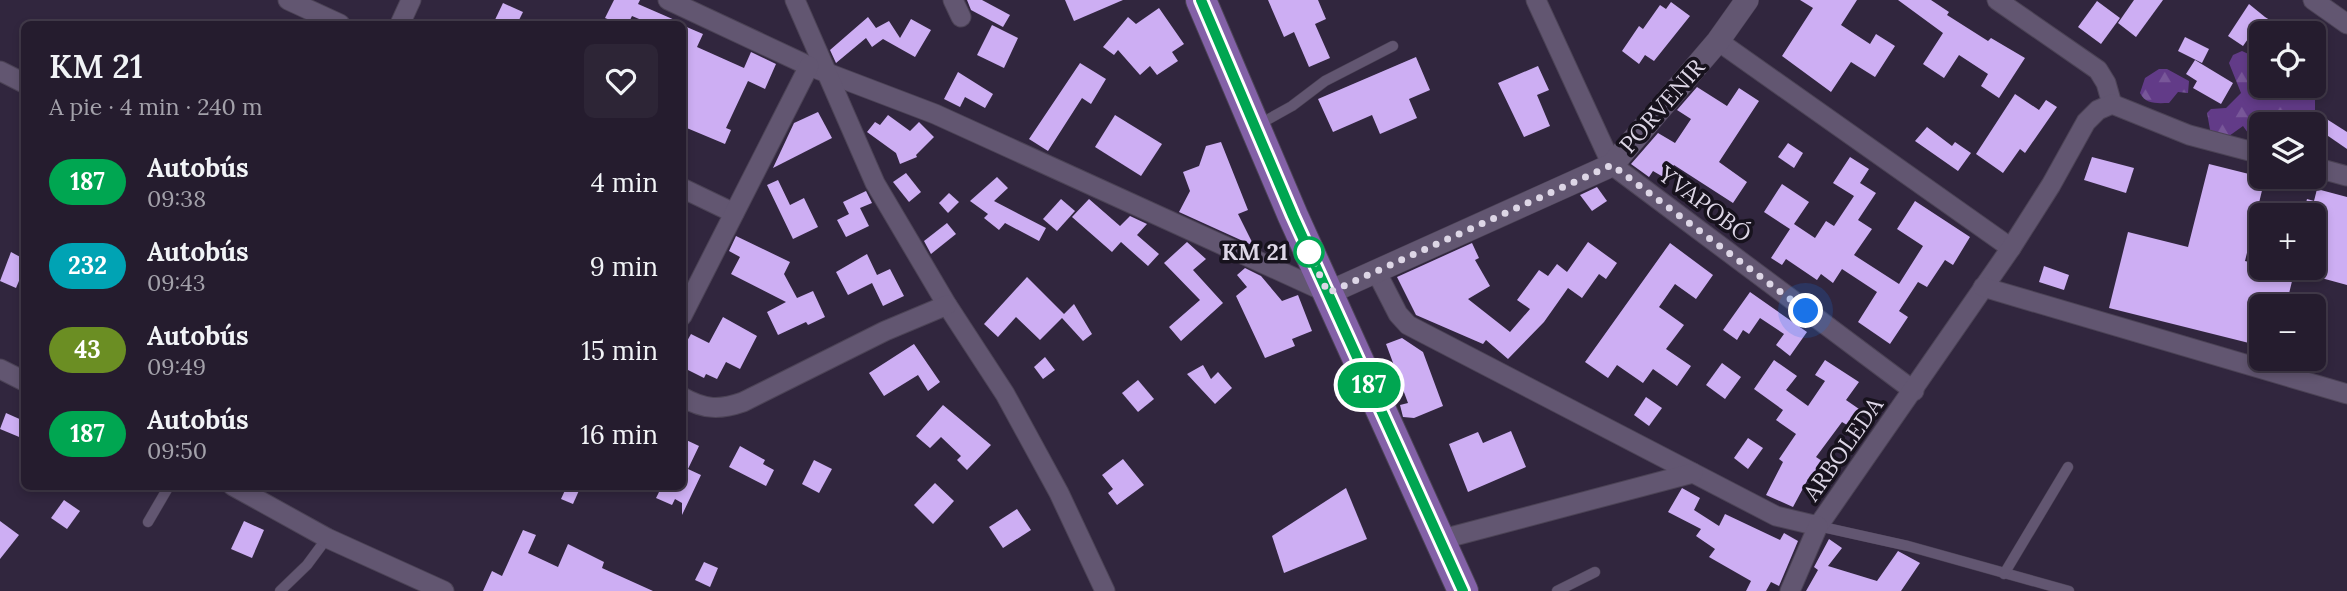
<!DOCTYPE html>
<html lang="es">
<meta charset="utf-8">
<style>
:root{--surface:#251c2e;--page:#2d2536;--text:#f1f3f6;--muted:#a3a1aa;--line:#423a4a}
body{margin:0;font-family:Lora,serif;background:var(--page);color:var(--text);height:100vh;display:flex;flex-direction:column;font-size:26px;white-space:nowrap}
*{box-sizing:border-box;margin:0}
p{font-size:23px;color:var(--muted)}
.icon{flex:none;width:38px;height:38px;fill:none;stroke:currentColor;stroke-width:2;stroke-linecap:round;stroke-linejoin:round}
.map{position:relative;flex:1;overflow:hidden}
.sheet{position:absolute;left:21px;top:21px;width:665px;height:469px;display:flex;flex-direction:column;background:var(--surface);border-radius:10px;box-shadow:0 4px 10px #0003,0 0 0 2px var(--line)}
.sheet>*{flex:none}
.badge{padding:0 14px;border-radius:23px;font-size:24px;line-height:46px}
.fabs{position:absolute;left:2249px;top:21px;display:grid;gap:14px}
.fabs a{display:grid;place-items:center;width:77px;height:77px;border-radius:10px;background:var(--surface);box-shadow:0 4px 10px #0003,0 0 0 2px var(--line);font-size:35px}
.you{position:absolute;width:35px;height:35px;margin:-18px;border:5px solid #fff;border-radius:50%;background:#1a73e8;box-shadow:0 0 0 10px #1a73e833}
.map>.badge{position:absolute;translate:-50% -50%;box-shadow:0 0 0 4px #fff}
.round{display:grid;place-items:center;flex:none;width:74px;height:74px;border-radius:10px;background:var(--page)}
.summary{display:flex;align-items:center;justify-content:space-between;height:119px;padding:0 28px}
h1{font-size:33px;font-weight:600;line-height:52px}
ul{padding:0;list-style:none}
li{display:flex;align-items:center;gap:21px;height:84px;padding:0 28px}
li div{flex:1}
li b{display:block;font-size:26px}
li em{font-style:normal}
li .badge{min-width:77px;font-weight:700;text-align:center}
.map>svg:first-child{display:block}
.forest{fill:url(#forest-firs)}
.building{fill:#cdaef3}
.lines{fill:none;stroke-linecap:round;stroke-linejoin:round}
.service-casing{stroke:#4c4356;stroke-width:11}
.minor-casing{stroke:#4c4356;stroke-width:21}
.tertiary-casing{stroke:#4c4356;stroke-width:24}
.primary-casing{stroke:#4c4356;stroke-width:32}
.service{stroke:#625671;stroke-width:10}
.minor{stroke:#625671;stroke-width:19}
.tertiary{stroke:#625671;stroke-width:23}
.primary{stroke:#8361a7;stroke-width:30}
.line-casing{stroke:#fff;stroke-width:16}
.line{stroke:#00a651;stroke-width:10}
.walk{stroke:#ddd6e6;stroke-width:7;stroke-dasharray:0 12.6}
.stop-dot{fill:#fff;stroke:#00a651;stroke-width:3.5}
.labels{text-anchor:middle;stroke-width:7;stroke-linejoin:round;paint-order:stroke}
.street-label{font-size:23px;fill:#ddd6e6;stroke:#17121d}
.stop-label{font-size:23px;font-weight:bold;fill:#ddd6e6;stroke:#17121d;text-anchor:end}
</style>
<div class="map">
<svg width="2347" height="591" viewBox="0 0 2347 591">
<defs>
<pattern id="forest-firs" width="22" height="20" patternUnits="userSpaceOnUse" patternTransform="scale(1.75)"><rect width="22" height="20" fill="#623b88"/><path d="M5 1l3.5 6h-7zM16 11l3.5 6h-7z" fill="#785799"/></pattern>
</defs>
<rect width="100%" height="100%" fill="#31263e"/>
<g class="forest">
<path d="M2242,51L2261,60V86H2290V94L2306,90L2315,94V118L2304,124H2261V156L2248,141V133L2243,126L2229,136L2211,135L2207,113L2211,109L2226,108L2241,93L2229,63L2233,55Z"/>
<path d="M2159,69H2167L2189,81L2188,93L2178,92L2169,103C2158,103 2146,105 2140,93L2145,78Z"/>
</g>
<g class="building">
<path d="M614,0H640L638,4L684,24H651L632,16L628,24H620L605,18Z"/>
<path d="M967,0H982L1010,15L1003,27L971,10Z"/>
<path d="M1065,0H1123L1074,21Z"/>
<path d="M1268,0H1318L1326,19L1315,24L1330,58L1309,67L1294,32L1284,37Z"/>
<path d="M1800,0H1857L1841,25L1870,44L1876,34L1895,46L1875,77L1851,62L1831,92L1782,56L1813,8Z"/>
<path d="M1898,0H1931L1949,12L1947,15L1988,41L1991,38L2025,58L1999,98L1981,86L1988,74L1959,55L1944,78L1923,64L1943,33Z"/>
<path d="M2134,0H2163L2136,37L2118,23Z"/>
<path d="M2097,1L2120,18L2101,44L2078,27Z"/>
<path d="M1671,2L1690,16L1654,61L1645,55L1639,64L1622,51L1639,26L1643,29L1660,5L1666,9Z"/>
<path d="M503,3L523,12L517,24H493Z"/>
<path d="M2249,4L2265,17L2291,33H2261V43L2250,36L2243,46L2228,36Z"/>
<path d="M1159,8L1184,44L1172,52L1178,61L1157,75L1150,66L1140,75L1118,50L1114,55L1103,47L1128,17L1136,24Z"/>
<path d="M868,17L876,28L889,21L900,38L911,19L931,30L915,57L883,39L872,47L866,38L836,63L830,50Z"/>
<path d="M682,25L703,34L697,47L744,68L751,52L776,64L765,89L748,81L726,128L731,130L725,144L682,126Z"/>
<path d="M992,25L1018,38L1004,68L977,55Z"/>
<path d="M2185,37L2209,49L2202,63L2178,51Z"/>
<path d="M1416,57L1430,90L1409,99L1417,118L1380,134L1372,115L1333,132L1318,99Z"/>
<path d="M2195,60L2233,83L2221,104L2193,88L2197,81L2186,74Z"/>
<path d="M1080,63L1106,79L1091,104L1082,98L1048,151L1029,139Z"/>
<path d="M1538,66L1549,90L1537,95L1550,126L1524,137L1498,83Z"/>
<path d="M958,72L993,94L985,108L965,97L960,107L944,99Z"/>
<path d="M1697,87L1727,106L1739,88L1759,101L1719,162L1747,182L1733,203L1674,165L1665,178L1653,171L1649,177L1631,164L1658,133L1675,143L1691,119L1677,110Z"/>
<path d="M2015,94L2039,110L2046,100L2057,107L2025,153L2020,149L2003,173L1976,154Z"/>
<path d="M818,112L832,138L773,168L794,123Z"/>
<path d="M888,115L910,131L919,122L934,137L916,155L917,157L900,164L896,153L867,132L875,122L880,125Z"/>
<path d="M1115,115L1162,144L1141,176L1095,147Z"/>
<path d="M2325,118L2347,132V149L2318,129Z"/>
<path d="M1927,127L1952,146L1955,142L1971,153L1958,171L1915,141Z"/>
<path d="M1221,142L1248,210L1238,214L1254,246L1179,212L1190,191L1183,172L1199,166L1206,146Z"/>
<path d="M1788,143L1803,153L1794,168L1778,157Z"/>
<path d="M1850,157L1869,169L1860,183L1876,193L1858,220L1872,229L1854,255L1899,284L1923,246L1897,229L1915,201L1970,237L1953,265L1945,260L1927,287L1918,282L1899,311L1908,317L1890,344L1858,322L1877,292L1842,269L1833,283L1821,274L1817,280L1786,259L1782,265L1771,258L1790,229L1764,212L1782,184L1809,202L1794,224L1815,238L1826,221L1834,226L1854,196L1833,183Z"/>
<path d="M2092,157L2134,168L2126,193L2084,180Z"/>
<path d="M2209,164L2265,178L2245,261L2261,265V268L2294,273L2286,306H2261V346L2109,308L2128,232L2188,247Z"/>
<path d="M906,173L921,192L909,202L893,182Z"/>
<path d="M997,177L1008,188L994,201L1046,228L1039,241L1005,223L999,230L984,218L988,214L970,201Z"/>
<path d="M778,180L790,205L804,198L818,227L793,239L767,185Z"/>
<path d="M1597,187L1607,201L1592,211L1580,195Z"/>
<path d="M2317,189L2347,197V285L2314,276V215H2303L2307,199L2314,201Z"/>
<path d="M866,191L872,203L860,208L869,226L846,237L837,220L849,214L843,202Z"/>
<path d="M949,193L959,202L948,213L939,203Z"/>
<path d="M1061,199L1075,211L1057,231L1043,219Z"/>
<path d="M1089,199L1120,226L1130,216L1147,224L1137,235L1159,254L1148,266L1121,242L1112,252L1072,217Z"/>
<path d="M947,223L956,234L931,254L924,241Z"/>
<path d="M736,236L790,262L784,274L797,298L813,291L825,317L808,325L806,322L778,335L767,312L786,302L731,274L740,257L729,251Z"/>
<path d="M1187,242L1206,259L1193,270L1223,303L1181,341L1169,327L1200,300L1164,263Z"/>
<path d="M1588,242L1617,263L1606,279L1599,274L1582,298L1568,288L1544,322L1508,359L1486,340L1483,344L1416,315L1397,277L1472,243L1479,258L1475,260L1490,286L1468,299L1510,332L1530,309L1517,300L1539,270L1548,276L1557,264L1567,272Z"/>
<path d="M1670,243L1713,275L1696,299L1675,284L1659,307L1684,325L1666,349L1691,366L1677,386L1653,369L1643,383L1617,365L1608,378L1585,362Z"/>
<path d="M11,252L24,259V269L16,288L0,281Z"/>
<path d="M867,254L877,275L890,269L904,296L883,306L872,283L848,295L836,272Z"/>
<path d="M2044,266L2069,275L2064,290L2039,282Z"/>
<path d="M1245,268L1261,276L1282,301L1298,295L1312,331L1292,339L1295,346L1265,358L1236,296L1247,287L1237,275Z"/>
<path d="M1027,277L1064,314L1074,304L1092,334L1083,341L1062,318L1040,340L1016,317L998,337L984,324Z"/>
<path d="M1750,292L1807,332L1790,356L1776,345L1784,334L1760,318L1749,334L1743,330L1737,340L1723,330Z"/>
<path d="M723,317L757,336L740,369L726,362L717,379L706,374L704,378L682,367V350L691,334L709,343Z"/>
<path d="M1402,338L1423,352L1443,406L1414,418L1403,417L1400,405L1408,403L1386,344Z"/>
<path d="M914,344L940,382L928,391L918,375L884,396L869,373Z"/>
<path d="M1045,357L1055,370L1043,379L1034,367Z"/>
<path d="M1774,360L1797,376L1786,390L1808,406L1825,381L1815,375L1825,360L1859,382L1846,400L1859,409L1847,425L1842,422L1816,457L1828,465L1814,484L1808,479L1793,507L1766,495L1783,462L1779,459L1796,434L1776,420L1783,410L1754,389Z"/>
<path d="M1722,363L1741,377L1725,399L1706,385Z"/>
<path d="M1203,365L1211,379L1218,372L1232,388L1215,404L1187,374Z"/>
<path d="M1138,380L1154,399L1138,412L1122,393Z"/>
<path d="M1646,397L1662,408L1649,426L1634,415Z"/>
<path d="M943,405L991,445L967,470L957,460L961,456L941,437L930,448L916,436Z"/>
<path d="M6,413L24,421V439L0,429Z"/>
<path d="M1511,431L1526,467L1468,492L1449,444L1478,432L1483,443Z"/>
<path d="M682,438L699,446L688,469L701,475L682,515V503L675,499L672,505L656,498L659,492L647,486H682Z"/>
<path d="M1748,438L1763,448L1748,469L1734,458Z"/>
<path d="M740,446L765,460L763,464L774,470L766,486L729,467Z"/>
<path d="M1123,459L1144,485L1117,505L1108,493L1113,489L1102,475Z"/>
<path d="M814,460L832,469L819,493L802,484Z"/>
<path d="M935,483L954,501L933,524L914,505Z"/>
<path d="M567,486H581L573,504L561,499Z"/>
<path d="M1346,488L1367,539L1284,573L1272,536Z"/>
<path d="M1682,488L1700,498L1694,510L1719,526L1725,514L1780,540L1784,533L1798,541L1779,586L1771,582L1766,591H1746L1751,581L1709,557L1715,549L1696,536L1701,529L1668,512Z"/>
<path d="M64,500L80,511L67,529L51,518Z"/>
<path d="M1017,509L1031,530L1003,548L989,527Z"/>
<path d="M0,521L19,535L0,559Z"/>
<path d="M244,521L264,530L252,558L231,549Z"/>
<path d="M523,530L536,535L528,553L558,567L568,544L604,562L602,568L653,591H483L492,571L502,576Z"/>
<path d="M1829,539L1842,548L1828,566L1877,581L1898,551L1920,563L1901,591H1806L1818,570L1814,567Z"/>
<path d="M704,562L718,568L710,587L695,580Z"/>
</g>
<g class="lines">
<defs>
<g id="service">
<path d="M1258,125L1292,106L1325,81L1393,46"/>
<path d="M148,522L169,486"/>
<path d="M1818,526L1908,546L2069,591"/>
<path d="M2004,574L2068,467"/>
<path d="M280,591L307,565L327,538"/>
<path d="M1557,591L1595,572"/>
</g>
<g id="minor">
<path d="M288,0L340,24"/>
<path d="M668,0L809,66L935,114L1328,293"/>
<path d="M795,0L875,183L947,305L1005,394L1059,493L1105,591"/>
<path d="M953,0L961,17"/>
<path d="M1536,0L1612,165L1914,391"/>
<path d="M1997,0L2098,70L2106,83L2112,104"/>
<path d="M2313,0L2347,24"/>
<path d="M400,24L411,0"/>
<path d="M1718,41L2011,248"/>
<path d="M0,71L24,83"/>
<path d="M2314,167L2347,176"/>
<path d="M682,188L734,213"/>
<path d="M1376,271L1398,314L1408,325L1776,516L1818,526L2011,248L2051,185L2086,122L2098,110L2112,104L2189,135L2261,154"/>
<path d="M1983,287L2347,394"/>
<path d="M682,316L809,66"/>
<path d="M0,369L24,381"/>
<path d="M682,397C705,410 720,410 743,402L885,331L947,305"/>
<path d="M233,486L327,538L444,591"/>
<path d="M1439,540L1693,473"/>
<path d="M1790,591L1818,526"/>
</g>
<path id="tertiary" d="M1328,293L1612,165L1718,41L1747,0"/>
<path id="primary" d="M1201,0L1293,216L1463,591"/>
</defs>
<use href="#service" class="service-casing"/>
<use href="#minor" class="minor-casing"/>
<use href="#tertiary" class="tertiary-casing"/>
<use href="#primary" class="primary-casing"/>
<use href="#service" class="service"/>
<use href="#minor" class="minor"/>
<use href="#tertiary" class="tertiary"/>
<use href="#primary" class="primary"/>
</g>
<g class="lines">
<defs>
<path id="line" d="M1201,0L1293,216L1463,591"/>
</defs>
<use href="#line" class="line-casing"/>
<use href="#line" class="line"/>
<path class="walk" d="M1309,252L1328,293L1612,165L1806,311"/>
</g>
<circle class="stop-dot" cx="1309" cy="252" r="14"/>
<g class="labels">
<g class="street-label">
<text transform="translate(1662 106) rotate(-49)" y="8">PORVENIR</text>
<text transform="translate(1705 204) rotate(37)" y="8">YVAPOBÓ</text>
<text transform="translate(1843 449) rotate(-55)" y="8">ARBOLEDA</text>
</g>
<g class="stop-label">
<text x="1288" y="260">KM 21</text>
</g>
</g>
</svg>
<div class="fabs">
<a><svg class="icon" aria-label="locate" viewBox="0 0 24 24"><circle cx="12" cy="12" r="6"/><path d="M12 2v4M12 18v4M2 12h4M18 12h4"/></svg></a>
<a><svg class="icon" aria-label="layers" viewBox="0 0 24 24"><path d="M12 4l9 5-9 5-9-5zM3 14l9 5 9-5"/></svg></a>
<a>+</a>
<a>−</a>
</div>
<div class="you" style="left:1806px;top:311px"></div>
<b class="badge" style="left:1369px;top:385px;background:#00a651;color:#fff">187</b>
<section class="sheet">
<div class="summary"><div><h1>KM 21</h1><p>A pie · 4 min · 240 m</p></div><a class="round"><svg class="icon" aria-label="heart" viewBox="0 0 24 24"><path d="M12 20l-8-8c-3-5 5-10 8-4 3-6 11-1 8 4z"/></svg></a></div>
<ul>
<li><span class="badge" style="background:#00a651;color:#fff">187</span><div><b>Autobús</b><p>09:38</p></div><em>4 min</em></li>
<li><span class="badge" style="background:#00a3b4;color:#fff">232</span><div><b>Autobús</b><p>09:43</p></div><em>9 min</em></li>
<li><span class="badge" style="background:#6b8e23;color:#fff">43</span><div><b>Autobús</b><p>09:49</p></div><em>15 min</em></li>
<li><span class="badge" style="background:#00a651;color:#fff">187</span><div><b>Autobús</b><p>09:50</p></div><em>16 min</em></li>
</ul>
</section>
</div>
